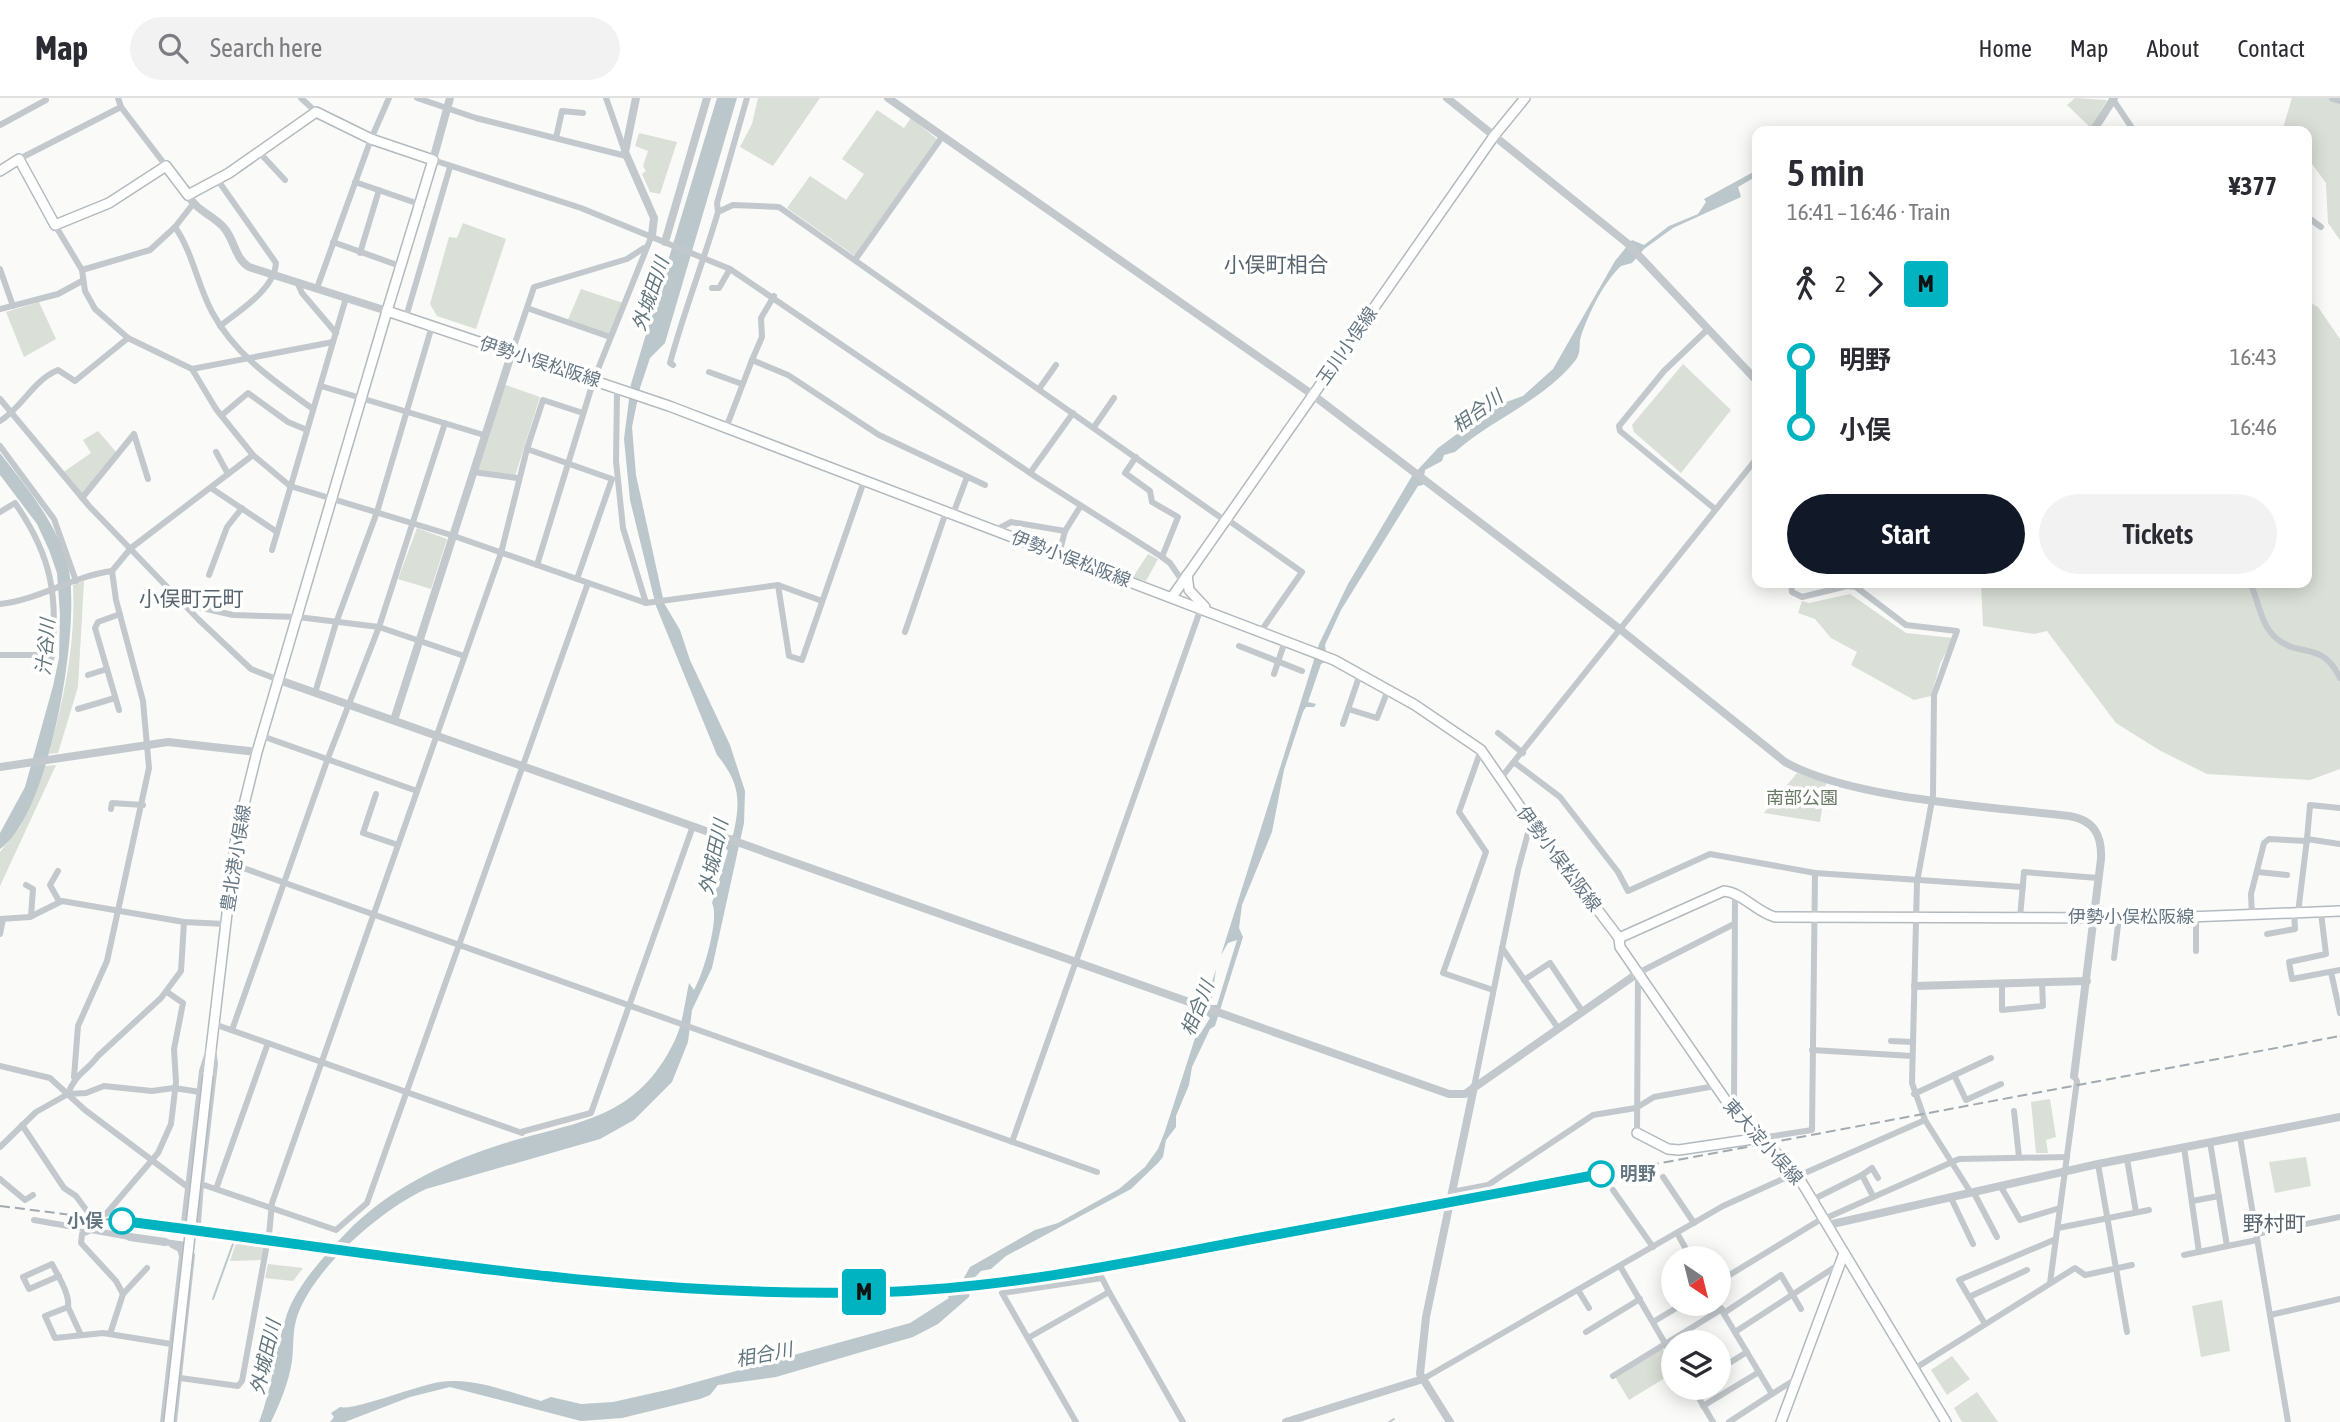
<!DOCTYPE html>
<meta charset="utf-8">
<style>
:root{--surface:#fff;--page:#f2f2f3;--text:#2b2b33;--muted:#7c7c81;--line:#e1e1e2;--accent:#111827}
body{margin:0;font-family:"Asap Condensed","Noto Sans JP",sans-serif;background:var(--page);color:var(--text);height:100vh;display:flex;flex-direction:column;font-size:26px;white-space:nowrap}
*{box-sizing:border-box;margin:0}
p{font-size:23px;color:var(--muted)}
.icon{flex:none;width:38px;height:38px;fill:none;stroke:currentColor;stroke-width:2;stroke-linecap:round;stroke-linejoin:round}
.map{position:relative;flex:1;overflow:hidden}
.side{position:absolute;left:1752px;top:28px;width:560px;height:462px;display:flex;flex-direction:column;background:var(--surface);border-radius:14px;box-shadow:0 4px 18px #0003}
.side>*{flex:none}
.badge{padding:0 14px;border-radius:5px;font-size:24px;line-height:46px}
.needle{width:46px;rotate:145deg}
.fabs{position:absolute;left:1661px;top:1148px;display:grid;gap:14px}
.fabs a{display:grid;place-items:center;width:70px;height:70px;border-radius:50%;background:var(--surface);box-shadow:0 4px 18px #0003;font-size:35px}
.map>.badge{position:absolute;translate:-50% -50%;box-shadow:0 0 0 4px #fff}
.legs{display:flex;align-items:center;gap:10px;height:77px;padding:0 35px;font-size:23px}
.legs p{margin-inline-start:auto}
.summary{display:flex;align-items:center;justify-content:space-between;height:119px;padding:0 35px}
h1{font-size:38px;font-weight:600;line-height:52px}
.action{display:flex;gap:14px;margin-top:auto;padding:14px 35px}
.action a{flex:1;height:80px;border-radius:42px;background:var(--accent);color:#fff;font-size:28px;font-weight:600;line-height:80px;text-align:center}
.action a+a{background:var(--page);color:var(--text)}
ul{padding:0 35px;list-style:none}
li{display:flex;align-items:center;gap:24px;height:70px;font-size:26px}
li i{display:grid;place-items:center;width:10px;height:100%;margin:0 9px;background:currentColor}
li i::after{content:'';width:18px;height:18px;margin:-9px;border:5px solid;border-radius:50%;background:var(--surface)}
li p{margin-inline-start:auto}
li:first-child i{background:linear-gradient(#0000 50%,currentColor 0)}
li:last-child i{background:linear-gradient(currentColor 50%,#0000 0)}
header{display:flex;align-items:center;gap:42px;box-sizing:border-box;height:98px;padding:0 35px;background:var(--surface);border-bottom:2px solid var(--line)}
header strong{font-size:33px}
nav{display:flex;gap:38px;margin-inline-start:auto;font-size:24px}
.search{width:490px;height:63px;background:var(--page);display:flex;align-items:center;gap:18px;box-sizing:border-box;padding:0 24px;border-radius:38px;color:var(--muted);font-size:26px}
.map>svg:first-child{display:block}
.green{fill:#dadfd7}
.water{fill:#bbc7cb}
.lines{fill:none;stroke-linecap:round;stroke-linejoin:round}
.stream{stroke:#bbc7cb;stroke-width:2}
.secondary-casing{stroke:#b3babf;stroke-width:12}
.minor{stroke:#c3c8cc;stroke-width:6}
.tertiary{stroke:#c3c8cc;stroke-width:8}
.secondary{stroke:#fff;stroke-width:9}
.rail{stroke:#a2aab0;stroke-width:2;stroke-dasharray:10 5;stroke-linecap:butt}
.secondary-bridge-casing{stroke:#b3babf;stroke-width:12;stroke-linecap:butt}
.secondary-bridge{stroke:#fff;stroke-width:9}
.line-1-casing{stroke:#fff;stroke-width:16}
.line-1{stroke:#00b3c1;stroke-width:10}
.stop-1-dot{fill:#fff;stroke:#00b3c1;stroke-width:3.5}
.labels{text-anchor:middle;stroke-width:7;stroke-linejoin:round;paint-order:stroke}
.street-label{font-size:18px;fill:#657683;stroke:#fff}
.park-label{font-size:18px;fill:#687a64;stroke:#fff}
.stop-label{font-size:18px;font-weight:bold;fill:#657683;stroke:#fff;text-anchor:start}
.water-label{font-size:19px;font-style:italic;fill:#60757c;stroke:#fff}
.quarter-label{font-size:21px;fill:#57646e;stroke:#fff}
</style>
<header>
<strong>Map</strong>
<div class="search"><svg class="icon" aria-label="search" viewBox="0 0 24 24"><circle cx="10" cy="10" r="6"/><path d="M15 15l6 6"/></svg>Search here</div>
<nav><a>Home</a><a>Map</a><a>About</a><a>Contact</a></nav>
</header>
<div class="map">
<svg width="2340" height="1324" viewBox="0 0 2340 1324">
<rect width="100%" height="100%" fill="#fafaf8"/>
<g class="green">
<path d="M758,0H820L773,68L740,49L752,26Z"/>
<path d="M2075,0L2107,2L2091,30L2067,7Z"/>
<path d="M2292,0H2340V142L2328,125L2326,85L2307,59L2306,33H2286L2283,30Z"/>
<path d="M877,12L904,30L911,20L937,41L855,158L787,110L810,78L846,102L864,76L842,61Z"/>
<path d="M639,35L677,44L660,96L650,94L642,76L646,73L643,68L648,53L635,48Z"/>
<path d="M463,125L506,141L476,231L437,218L430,206L449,139L457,140Z"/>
<path d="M581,191L623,205L610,239L567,224Z"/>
<path d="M2307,203L2318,209L2340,241V671L2310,682L2207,676L2159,652L2116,625L2047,533L2034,536L1983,528L1981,485H2306Z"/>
<path d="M39,204L56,241L24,259L6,214Z"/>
<path d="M1683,266L1731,312L1681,375L1634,334L1632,327Z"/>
<path d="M503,286L540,299L515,378L476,372Z"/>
<path d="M98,333L116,354L82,400L62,375L91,355L83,342Z"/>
<path d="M417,430L447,441L431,491L398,481Z"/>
<path d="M1148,456L1158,461L1146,483L1133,479Z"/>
<path d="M84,483L78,589L58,655L49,656C64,599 76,546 73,487Z"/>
<path d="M1850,496L1906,535L1953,540L1940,566L1931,598L1914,602L1851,567L1857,554L1831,540L1815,521L1798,515L1802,503L1809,505Z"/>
<path d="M56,667L0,788V754L20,729L45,668Z"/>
<path d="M1797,675L1826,685L1820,724L1764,715Z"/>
<path d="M2050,1001L2056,1039L2046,1042L2048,1055H2036L2031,1004Z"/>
<path d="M2306,1059L2311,1088L2275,1095L2269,1064Z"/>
<path d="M236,1145L264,1147L262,1162L230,1163Z"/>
<path d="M268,1166L303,1170L293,1183L265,1180Z"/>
<path d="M2222,1202L2230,1253L2201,1259L2192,1208Z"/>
<path d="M1662,1250L1673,1265V1275L1629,1302L1615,1279Z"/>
<path d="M1952,1258L1970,1281L1947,1297L1931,1272Z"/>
<path d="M1977,1294L1998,1324H1962L1954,1310Z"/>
</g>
<g class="water">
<path d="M717,0H737L665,245L650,260L640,290L632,329L636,377L664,505L680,532L690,562L730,647L745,693L744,725L712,870L692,912L688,944L672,984L634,1022L600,1041L426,1091C381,1112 316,1168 298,1216C292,1232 294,1247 292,1263C289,1284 280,1305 271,1324H259C273,1288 275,1252 287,1216C298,1186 324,1158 346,1135C386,1093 441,1066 496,1048C572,1023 635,1026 675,942C683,925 685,903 689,885L694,892C703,877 720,820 712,805L728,753L723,747H717L719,741L733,737C741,703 740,685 717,657L656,508L630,402L624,341L631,286Z"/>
<path d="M1757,72V78L1738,89L1741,99L1673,130L1644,151L1632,165L1621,168C1603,185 1589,215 1581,238C1578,248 1582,254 1575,263C1543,303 1492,321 1455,354L1444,357L1442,363L1425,372L1423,387L1418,388L1341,512L1325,547L1327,563L1321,566L1308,604L1316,606L1314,609H1306L1303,614L1284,672L1272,734L1242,807L1239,830L1243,839L1215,928L1210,931L1192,969L1189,987L1176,1018V1029L1166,1042L1163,1059L1158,1065L1131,1091L1006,1158L991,1171L981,1173L972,1182L969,1199L938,1226L913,1239L776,1279L718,1287L710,1297L700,1301L622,1320L581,1323L450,1289L410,1299L345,1324H330L334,1319L331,1315L340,1309C355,1313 417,1287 440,1284C475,1279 507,1294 541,1303L551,1299L581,1306L613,1304L671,1291L910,1225L949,1200L946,1195L956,1194L970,1169L1035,1132L1058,1125L1119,1091L1145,1069L1158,1051L1165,1033L1196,937L1200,936L1210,920L1203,914L1216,871L1211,907H1217L1237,842L1228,845L1221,857L1319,546L1348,486L1412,378L1438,350L1495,308L1523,298L1553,271L1615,163L1632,142L1644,147L1669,128L1698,116L1706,104L1704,101Z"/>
<path d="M0,355C27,390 57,425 68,468C82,525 50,717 0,751V735L25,689L53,588L59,560L60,516L57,475L49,452L37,426L0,377Z"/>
</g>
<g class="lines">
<g class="stream">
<path d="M213,1201L234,1143"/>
<path d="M1389,1324L1394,1321"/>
</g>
<defs>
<g id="secondary">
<path d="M0,73L19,61L55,127L109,105L166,68L188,97L229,75L316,14L371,41L433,62L387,213L669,308L1334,562L1415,607L1481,652L1523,713L1619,840L1620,849L1729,1007L1796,1075L1946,1324"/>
<path d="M1187,477L1189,492L1205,509"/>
<path d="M1172,499L1494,38L1525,0"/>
<path d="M1619,840L1724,793C1743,795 1756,814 1775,819L2164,820L2340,813"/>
<path d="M208,977L236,739L257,654L387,213"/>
<path d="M1637,1035L1668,1051L1679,1052L1760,1040"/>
<path d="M1781,1324L1844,1155"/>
</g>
</defs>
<use href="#secondary" class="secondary-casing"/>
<g class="minor">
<path d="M118,0L121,9L166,68"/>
<path d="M301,0L316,14"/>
<path d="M417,0L476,20L626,58"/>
<path d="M606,0L625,54"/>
<path d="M2112,0L2134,33"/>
<path d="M0,27L46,2"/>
<path d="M556,40L562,13L583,15"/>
<path d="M259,54L285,82"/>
<path d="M19,61L121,9"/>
<path d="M433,62L581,110L730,171L1036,379L1162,459L1170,465L1183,484"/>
<path d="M217,81L276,165C275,191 239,213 220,228"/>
<path d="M355,84L419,106"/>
<path d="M718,114L717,105L747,0"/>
<path d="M2306,118L2321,129"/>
<path d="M55,127L82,172L85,193L95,211L128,240L192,271L216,311L253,357L290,388L451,437L646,505L778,487L822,503"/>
<path d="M175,129C193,155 197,186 212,214C235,257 274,283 313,311"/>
<path d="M333,144L400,168"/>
<path d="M360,155L379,92"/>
<path d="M855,162L942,39"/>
<path d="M0,171L13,208"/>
<path d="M82,172L150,152L175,129L193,106"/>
<path d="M297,184L302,195L336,235"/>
<path d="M317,190L371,41L389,0"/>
<path d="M712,190H719L730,171"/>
<path d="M527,210L610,239"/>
<path d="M0,211L58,196L82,183"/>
<path d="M406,219L450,69"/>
<path d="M1708,231L1664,273L1619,328L1620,333L1715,411"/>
<path d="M512,254L534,189L627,161L644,150"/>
<path d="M752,262L762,239L761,220L774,198"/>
<path d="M673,267L670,265C684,213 703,165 718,114L733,107L779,109L1227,424"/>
<path d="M192,271L333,244"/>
<path d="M709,274L742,286"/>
<path d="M321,288L484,337"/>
<path d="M1039,291L1056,267"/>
<path d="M617,296L616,363L623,430L646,505"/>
<path d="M0,301L89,408L198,521L251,571L279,582"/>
<path d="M222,317L248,295L288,324L307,332"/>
<path d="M0,323C23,309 32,283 58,272L75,283L128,240"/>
<path d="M1094,329L1114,300"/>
<path d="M726,330L752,262L788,277L879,337L985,387"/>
<path d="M0,348L54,421L76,483"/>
<path d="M527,351L543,302L583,315"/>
<path d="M216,354L228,376"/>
<path d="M1136,359L1125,375L1150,393L1152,404L1178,419L1162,459"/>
<path d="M473,374L517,380"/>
<path d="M1030,375L1073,315"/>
<path d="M211,390L277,434"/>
<path d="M82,400L134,336L148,381"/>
<path d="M0,414L15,405C52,458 59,500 51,563"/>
<path d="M953,416L967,379"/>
<path d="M1228,422L1302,474L1261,533"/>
<path d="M996,432L1011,424L1065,433"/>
<path d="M272,452L346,200"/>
<path d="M1059,456L1065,433L1080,409"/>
<path d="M537,467L594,281L652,137"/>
<path d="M209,477L227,429L242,410"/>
<path d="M1791,485L1792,494L1802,499L1847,488L1856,489L1906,527L1957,533L1934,597L1933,697L1917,784L1912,985L1925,1022L1971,1095"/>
<path d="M2250,485C2259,503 2260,526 2276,540C2300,561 2321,541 2340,580"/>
<path d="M778,487L789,558L802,562L864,383"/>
<path d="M0,506C39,502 73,478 112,473"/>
<path d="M191,513L198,509L233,517L298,519L379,529L464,558"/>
<path d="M905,534L946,414"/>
<path d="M1239,548L1302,573"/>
<path d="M0,557H52"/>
<path d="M1274,576L1285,543"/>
<path d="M88,577L107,571"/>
<path d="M315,595L336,525L377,414L432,228"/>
<path d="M78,611L115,600"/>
<path d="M1348,611L1377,620L1388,592"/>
<path d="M119,612L95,530L98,524L120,516"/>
<path d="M1343,626L1360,576"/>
<path d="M1498,635L1523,655"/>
<path d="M262,638L417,693"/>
<path d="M1481,652L1459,714L1486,754L1443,875L1493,892"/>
<path d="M1515,665L1560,699L1618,774L1628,793L1710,756L1815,775L2023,789"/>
<path d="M1500,681L1757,360"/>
<path d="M376,696L363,735L398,747"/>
<path d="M2340,710L2310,707L2307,741L2340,746"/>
<path d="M111,711L112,705L143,707"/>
<path d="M232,766L1097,1074"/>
<path d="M58,773L50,787L59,803"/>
<path d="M2258,774L2287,777"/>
<path d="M26,787L33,791L31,818"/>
<path d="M2298,815L2307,741"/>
<path d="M2321,815L2326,856L2289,864L2292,881L2340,872"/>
<path d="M2252,818L2251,796L2264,745L2269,741L2307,743"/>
<path d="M2020,820L2024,774L2098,780"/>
<path d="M0,821L30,819L62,803L184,824L225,826"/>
<path d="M0,836L3,821"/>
<path d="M2267,836L2295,831L2294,815"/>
<path d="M1502,850L1558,930"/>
<path d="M2196,853V819"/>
<path d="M2114,860L2119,819"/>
<path d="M2331,874L2340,915"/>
<path d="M1524,882L1550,865L1582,913"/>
<path d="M2002,886V912L2043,908L2042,884"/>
<path d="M214,926L522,1035"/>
<path d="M232,932L328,660L379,529L445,325"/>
<path d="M1891,943L1912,944"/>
<path d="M1812,952L1912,958"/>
<path d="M0,968L50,980L85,1012L189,1090"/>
<path d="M1954,977L1966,1002L2001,986"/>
<path d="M74,979L78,928L107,863L149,670L143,603L116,502L112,473L131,450L253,357"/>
<path d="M1474,989L1518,772L1531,724"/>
<path d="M68,996C75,976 86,974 98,958L161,900L181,873L184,824"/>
<path d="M1914,996L1991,960"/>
<path d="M1734,1012L1735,795"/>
<path d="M2014,1013L2019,1059"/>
<path d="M22,1027L64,1090L76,1098L87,1113L106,1116L158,1055L171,1026L176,984L174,951L183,905L167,894"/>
<path d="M521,1034L591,1015L693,728"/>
<path d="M1637,1035L1638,875L1734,826"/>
<path d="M2240,1039L2288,1324"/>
<path d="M1761,1040L1812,1032L1815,775"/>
<path d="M1012,1044L1201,510"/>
<path d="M2210,1044L2227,1148"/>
<path d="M0,1049L36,1014L68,996L86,995L104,988L152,993L174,990L200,994"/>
<path d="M2184,1049L2199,1154"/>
<path d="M2127,1061L2136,1114"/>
<path d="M2098,1066L2127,1234"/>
<path d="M1862,1077L1872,1070L1878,1080"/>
<path d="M1798,1078L1925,1022"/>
<path d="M1663,1079L1694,1125"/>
<path d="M0,1081L25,1102L33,1097"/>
<path d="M197,1087L201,1086L215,966L213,951"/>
<path d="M2001,1089L2020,1122L2060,1110"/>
<path d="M216,1091L268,945"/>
<path d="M1613,1092L1653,1149"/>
<path d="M1452,1094L1488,1087L1593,1017L1636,1010L1654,999L1715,988"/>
<path d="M1974,1095L1997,1139"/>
<path d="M1951,1100L1973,1146"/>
<path d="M1812,1102L1862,1077L1873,1098"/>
<path d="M2192,1103L2219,1098"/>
<path d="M1824,1121L1959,1061L2067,1059"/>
<path d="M34,1122L130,1139"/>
<path d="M184,1124L202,973L210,948"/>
<path d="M198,1125L201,1086L336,1132L367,1105L588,485"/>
<path d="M2058,1130L2149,1112"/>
<path d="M89,1133L82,1136L81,1145L116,1183L123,1196L110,1236"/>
<path d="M1677,1135L1691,1160"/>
<path d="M2257,1136L2340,1119"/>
<path d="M269,1137L272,1105L501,455L527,351L612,381L577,481"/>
<path d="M165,1144L186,1147L192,1157L174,1324"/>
<path d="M2184,1157L2257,1142"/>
<path d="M1620,1168L1673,1259"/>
<path d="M59,1178L29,1191L23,1179L52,1166C58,1178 70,1196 68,1209"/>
<path d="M1718,1184L1823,1120"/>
<path d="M2050,1185L2077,983L2074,978"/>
<path d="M1578,1192L1589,1210"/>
<path d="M123,1196L147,1170"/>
<path d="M1969,1199L2027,1172"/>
<path d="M1718,1206L1772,1296L1796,1281"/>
<path d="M1724,1215L1781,1177L1801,1211"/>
<path d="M2270,1217L2340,1201"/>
<path d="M1653,1224L1683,1206"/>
<path d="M1985,1226L1959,1182L2056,1141"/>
<path d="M1586,1234L1640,1201"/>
<path d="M1735,1234L1838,1167"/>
<path d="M81,1237L68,1209L45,1218L55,1240L103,1235L171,1246"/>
<path d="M1028,1240L1109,1194L1183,1324"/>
<path d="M1914,1271L2075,1170L2085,1177L2132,1167"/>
<path d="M1718,1272L1747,1254"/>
<path d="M1613,1278L1722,1211"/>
<path d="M180,1280L238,1288L242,1283L267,1146"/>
<path d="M1423,1281L1723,1108L1796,1075"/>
<path d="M1693,1290L1713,1324"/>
<path d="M1703,1308L1759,1274"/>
<path d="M163,1324L182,1158L180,1151L172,1147"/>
<path d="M1076,1324L1002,1195L1102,1180L1109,1194"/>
<path d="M1729,1324L1772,1296"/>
</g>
<g class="tertiary">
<path d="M636,0L625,54L654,120L652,137"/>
<path d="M888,0L1313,297L1621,532L1785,664C1850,701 1992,709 2069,718C2094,722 2102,737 2101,761L2074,978"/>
<path d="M1447,0L1627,145L1757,283"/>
<path d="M2333,0L2340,2"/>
<path d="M2093,33L2114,0"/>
<path d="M433,62L450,0"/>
<path d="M188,97C196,113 215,118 225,131C235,144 235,160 249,169L387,213"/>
<path d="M665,144L707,0"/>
<path d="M279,582L1449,996H1465L1638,875"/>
<path d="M394,622L512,254"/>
<path d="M0,669L168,644L257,654"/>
<path d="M1915,888L2087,883"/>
<path d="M1828,1127L2098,1066L2340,1019"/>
<path d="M130,1139L165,1144"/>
<path d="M1286,1324L1423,1281"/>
<path d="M1450,1324L1420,1276L1426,1219L1474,989"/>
</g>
<use href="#secondary" class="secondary"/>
<path class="rail" d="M0,1108L600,1183L719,1194H886L984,1186L1111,1168L2340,938"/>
<defs>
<path id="secondary-bridge" d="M169,1324L208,977"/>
</defs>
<use href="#secondary-bridge" class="secondary-bridge-casing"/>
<use href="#secondary-bridge" class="secondary-bridge"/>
</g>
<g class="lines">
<defs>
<path id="line-1" d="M122,1123C375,1154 628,1202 883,1194C1006,1190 1127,1165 1247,1142C1365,1120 1483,1098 1601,1076"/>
</defs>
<use href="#line-1" class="line-1-casing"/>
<use href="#line-1" class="line-1"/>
</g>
<g class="stop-1-dot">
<circle cx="1601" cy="1076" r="12"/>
<circle cx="122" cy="1123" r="12"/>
</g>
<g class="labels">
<g class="street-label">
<text transform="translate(1347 248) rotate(-55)" y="6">玉川小俣線</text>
<text transform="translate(540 264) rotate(18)" y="6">伊勢小俣松阪線</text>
<text transform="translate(1071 461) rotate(21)" y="6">伊勢小俣松阪線</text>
<text transform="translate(236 760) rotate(-81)" y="6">豊北港小俣線</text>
<text transform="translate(1559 761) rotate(53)" y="6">伊勢小俣松阪線</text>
<text x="2131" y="825">伊勢小俣松阪線</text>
<text transform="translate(1763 1044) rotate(48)" y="6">東大淀小俣線</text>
</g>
<g class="park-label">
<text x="1802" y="706">南部公園</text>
</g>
<g class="stop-label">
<text x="1620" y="1082">明野</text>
<text x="103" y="1129" text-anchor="end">小俣</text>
</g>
<g class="water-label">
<text transform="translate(650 196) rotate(-71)" y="7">外城田川</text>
<text transform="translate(1477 313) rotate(-36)" y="7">相合川</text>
<text transform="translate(45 549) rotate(-85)" y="7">汁谷川</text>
<text transform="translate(713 759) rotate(-78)" y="7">外城田川</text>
<text transform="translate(1197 910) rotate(-68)" y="7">相合川</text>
<text transform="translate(764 1256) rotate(-11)" y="7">相合川</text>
<text transform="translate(265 1259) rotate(-77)" y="7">外城田川</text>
</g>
<g class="quarter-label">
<text x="1276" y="174">小俣町相合</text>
<text x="191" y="508">小俣町元町</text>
<text x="2274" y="1133">野村町</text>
</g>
</g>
</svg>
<div class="fabs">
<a><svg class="needle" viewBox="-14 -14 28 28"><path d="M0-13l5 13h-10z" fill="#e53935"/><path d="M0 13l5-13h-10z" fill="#7c7c81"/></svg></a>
<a><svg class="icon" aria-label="layers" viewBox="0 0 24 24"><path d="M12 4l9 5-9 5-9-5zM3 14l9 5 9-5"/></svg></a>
</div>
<b class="badge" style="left:864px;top:1194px;background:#00b3c1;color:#111">M</b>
<section class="side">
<div class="summary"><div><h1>5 min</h1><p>16:41 – 16:46 · Train</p></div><b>¥377</b></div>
<div class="legs"><svg class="icon" aria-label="walk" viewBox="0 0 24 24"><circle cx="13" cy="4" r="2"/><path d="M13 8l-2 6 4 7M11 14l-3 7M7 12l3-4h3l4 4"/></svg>2<svg class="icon" aria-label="forward" viewBox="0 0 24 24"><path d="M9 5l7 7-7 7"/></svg><b class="badge" style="background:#00b3c1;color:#111">M</b></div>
<ul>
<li><i style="color:#00b3c1"></i><b>明野</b><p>16:43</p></li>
<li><i style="color:#00b3c1"></i><b>小俣</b><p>16:46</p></li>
</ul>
<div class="action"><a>Start</a><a>Tickets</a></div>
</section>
</div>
